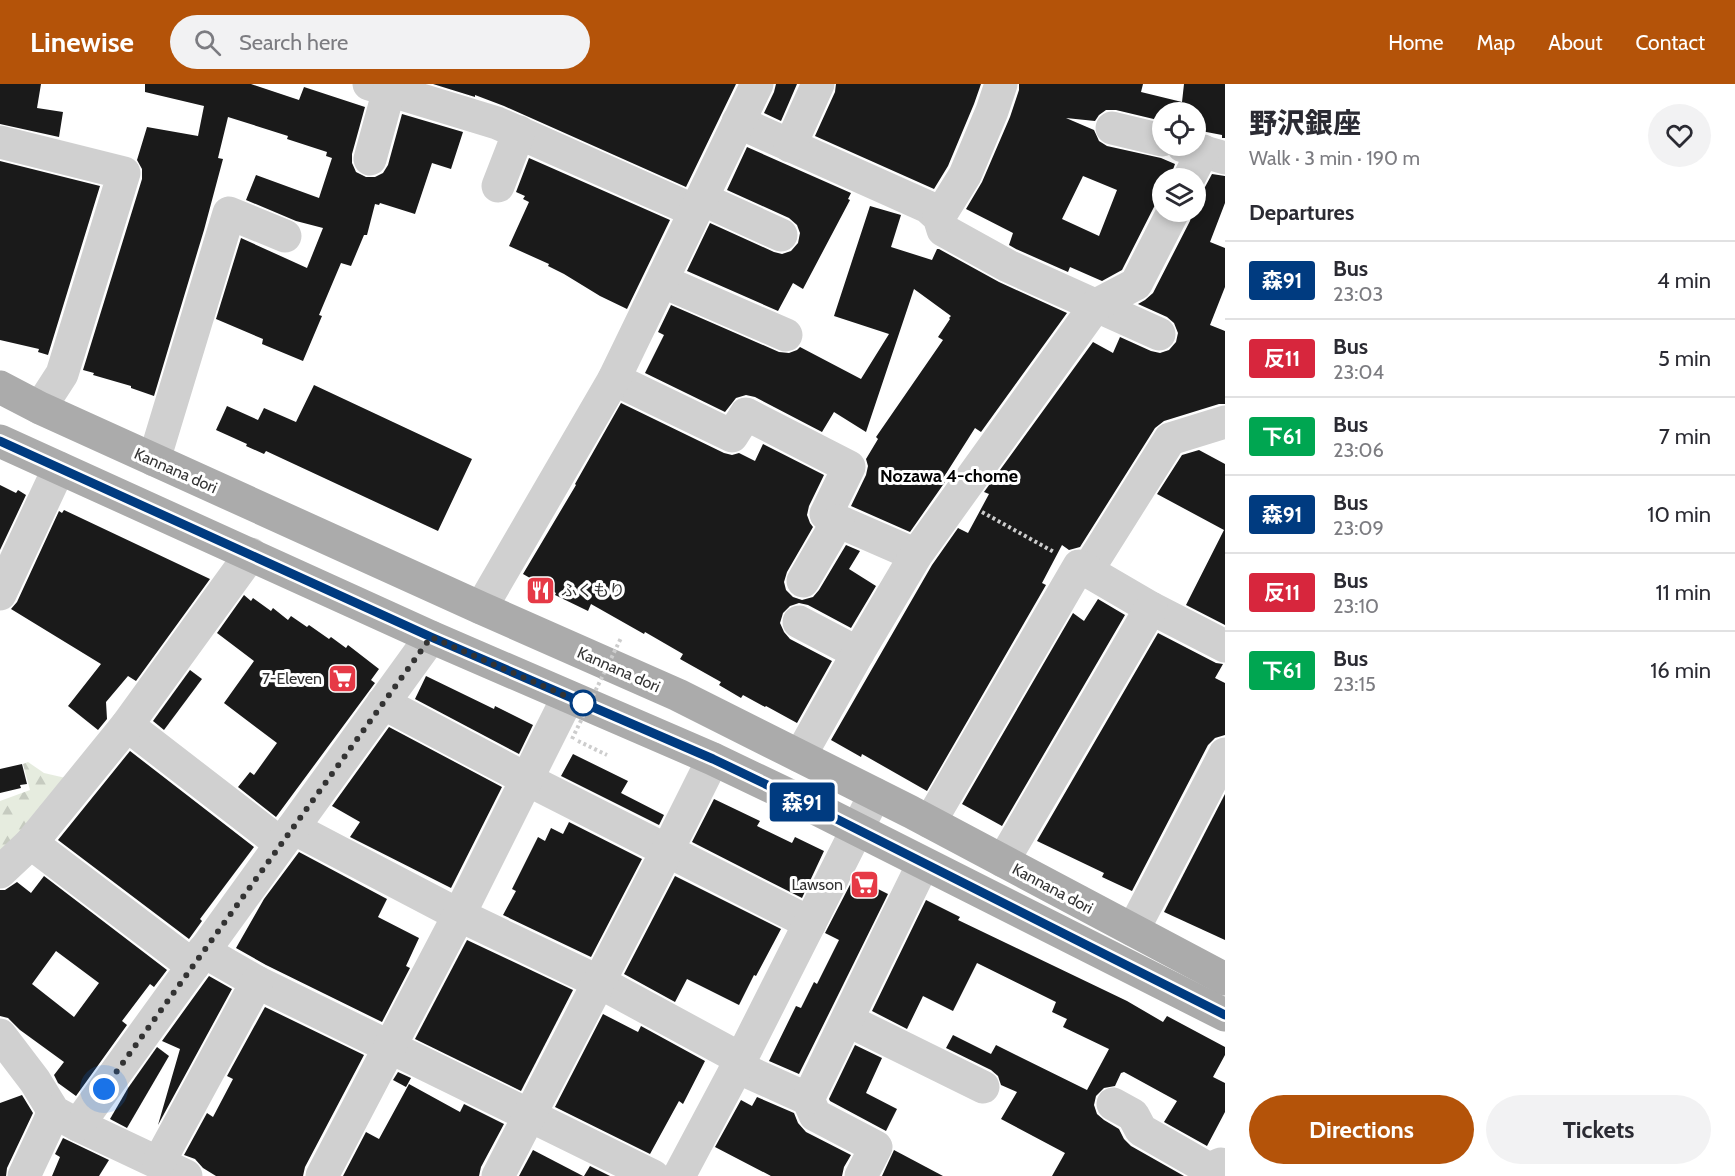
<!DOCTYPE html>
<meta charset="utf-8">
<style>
:root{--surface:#fff;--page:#f2f2f3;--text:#2b2b33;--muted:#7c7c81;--line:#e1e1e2;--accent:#b45309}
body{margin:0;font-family:Cabin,"Noto Sans JP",sans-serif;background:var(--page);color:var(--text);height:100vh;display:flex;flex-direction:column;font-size:22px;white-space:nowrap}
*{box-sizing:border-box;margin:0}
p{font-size:20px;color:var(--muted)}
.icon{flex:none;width:33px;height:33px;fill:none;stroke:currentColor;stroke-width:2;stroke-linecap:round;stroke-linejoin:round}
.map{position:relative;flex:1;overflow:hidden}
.drawer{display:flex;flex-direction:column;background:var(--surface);width:510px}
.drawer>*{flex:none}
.badge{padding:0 12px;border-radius:4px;font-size:21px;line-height:39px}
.fabs{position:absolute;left:1152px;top:18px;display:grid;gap:12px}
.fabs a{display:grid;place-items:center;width:54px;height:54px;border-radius:50%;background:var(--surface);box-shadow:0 3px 9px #0003;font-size:30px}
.you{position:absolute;width:30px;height:30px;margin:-15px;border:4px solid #fff;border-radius:50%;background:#1a73e8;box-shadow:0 0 0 9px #1a73e833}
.map>.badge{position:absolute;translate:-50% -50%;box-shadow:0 0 0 3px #fff}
h2{padding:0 24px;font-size:22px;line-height:54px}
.round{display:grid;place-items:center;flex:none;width:63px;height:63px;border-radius:32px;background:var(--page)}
.head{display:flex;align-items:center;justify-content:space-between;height:102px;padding:0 24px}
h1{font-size:28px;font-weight:800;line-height:45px}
.cta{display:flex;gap:12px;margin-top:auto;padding:12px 24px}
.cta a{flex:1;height:69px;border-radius:36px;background:var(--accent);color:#fff;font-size:24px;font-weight:800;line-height:69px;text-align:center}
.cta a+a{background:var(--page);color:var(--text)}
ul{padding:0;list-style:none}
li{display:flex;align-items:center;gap:18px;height:78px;padding:0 24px;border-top:2px solid var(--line)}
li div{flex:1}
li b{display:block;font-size:22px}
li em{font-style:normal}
li .badge{min-width:66px;font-weight:700;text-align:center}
header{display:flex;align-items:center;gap:36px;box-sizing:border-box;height:84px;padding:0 30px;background:var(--accent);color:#fff}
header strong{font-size:28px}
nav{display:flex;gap:33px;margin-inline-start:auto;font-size:21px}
.search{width:420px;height:54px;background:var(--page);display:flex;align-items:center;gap:15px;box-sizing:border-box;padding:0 21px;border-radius:33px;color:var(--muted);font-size:22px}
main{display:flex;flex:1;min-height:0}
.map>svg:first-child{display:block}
.forest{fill:url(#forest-firs)}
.building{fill:#1a1a1a;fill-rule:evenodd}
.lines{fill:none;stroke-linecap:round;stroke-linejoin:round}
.path{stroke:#cdcdcd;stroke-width:4;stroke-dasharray:3 3;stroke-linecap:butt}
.minor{stroke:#d0d0d0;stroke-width:33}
.major{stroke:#ababab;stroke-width:33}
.path-bridge{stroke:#cdcdcd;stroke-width:4;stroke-dasharray:3 3;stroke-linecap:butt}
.line-casing{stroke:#fff;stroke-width:14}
.line{stroke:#003b80;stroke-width:9}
.walk{stroke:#333;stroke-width:6;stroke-dasharray:0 10.8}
.stop-dot{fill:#fff;stroke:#003b80;stroke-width:3}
.labels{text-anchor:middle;stroke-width:6;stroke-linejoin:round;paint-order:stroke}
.street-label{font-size:16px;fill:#333;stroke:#fff}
.poi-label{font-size:16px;fill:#333;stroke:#fff;text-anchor:end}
.neighbourhood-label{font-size:18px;font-weight:bold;fill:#000;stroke:#fff}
</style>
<header>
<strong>Linewise</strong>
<div class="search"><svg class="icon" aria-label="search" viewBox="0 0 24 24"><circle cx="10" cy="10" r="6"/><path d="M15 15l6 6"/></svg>Search here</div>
<nav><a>Home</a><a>Map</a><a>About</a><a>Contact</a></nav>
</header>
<main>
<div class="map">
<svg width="1225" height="1092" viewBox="0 0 1225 1092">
<defs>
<pattern id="forest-firs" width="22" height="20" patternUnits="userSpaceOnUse" patternTransform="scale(1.5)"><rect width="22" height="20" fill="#e6ecdf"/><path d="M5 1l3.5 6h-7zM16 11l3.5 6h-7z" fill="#c6cbc0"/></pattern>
</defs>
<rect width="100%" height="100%" fill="#fff"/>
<path class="forest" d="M28,678L44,689L70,695L0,774V717L30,706L23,680Z"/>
<g class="building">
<path d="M0,0H41L37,24L63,28L59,53L0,40Z"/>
<path d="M145,0H251L299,16L304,3L365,23L352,70V79L356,88L366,93H375L383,89L388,81L402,30L463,48L451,85L432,79L415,130L380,119L379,121L375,120L367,151H364L351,182L341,179L319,231L322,232L303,277L262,260L263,255L216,235L241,154L307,184L323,144L296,137L246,116L256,91L319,114L332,74L326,72L327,68L287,55L288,52L228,33L218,74L223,75L204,146L154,312L131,304V302L93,291L94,289L83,286L142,95V85L137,76L147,43L198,52L204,22L145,8Z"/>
<path d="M433,0H736L686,103L504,22L475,11V13Z"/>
<path d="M776,0H797L781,37L764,29L774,8Z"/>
<path d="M836,0H981L974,20L948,82L934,105L815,52L835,8Z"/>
<path d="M1019,0H1143L1141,8L1182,18L1184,0H1225V54H1222V51L1196,46V28H1162V37L1116,26H1106L1099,31L1095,37L1066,34L1094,46L1099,57L1107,62L1161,74L1175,80L1170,94H1162V113L1156,119L1122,186L1102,197L1070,183L1068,188L1016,165L1009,161L1013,149L966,125L982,98L1010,33L1019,6ZM1083,92L1117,106L1099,152L1062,135Z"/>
<path d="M747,63L851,109L848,115L850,116L803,205L793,199L778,227L687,187L710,139L774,168L782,170L791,167L798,159L800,149L797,141L789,134L727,106Z"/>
<path d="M529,74L670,136L627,225L600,212L564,190L548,182L549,180L509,162L529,118L523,115L525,112L516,108Z"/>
<path d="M0,77L100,102L48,271L38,268L39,265L0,256Z"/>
<path d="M1212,90L1225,92V119L1210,158L1225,164V203L1210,241L1225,247V320H1219L1164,337L1155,344L1080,463L1069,466L1062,461L1042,499L1046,501L927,707L862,670L861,673L831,656L932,481L958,444L968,449L989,410L984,408L1093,258L1113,269L1120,253L1151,267L1160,269L1169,266L1176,258L1178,249L1174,239L1167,233L1138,220L1145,216L1153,209L1190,137L1192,128H1196V111L1200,109L1205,103Z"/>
<path d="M870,122L901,131L891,163L932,176L937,165H939L999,198L1067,229L981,348L975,344L942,396L945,398L910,448L851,422L866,391L868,382L866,375L878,355L876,353L943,256L938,253L950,235L949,234L951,232L914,205L866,348L834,328L822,348L755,313L746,311L736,314L725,328L645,289L664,251L658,248L671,221L779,268L789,269L797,266L800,263L861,295L889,250L834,232Z"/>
<path d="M314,301L472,375L438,447L266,367L264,370L246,362L247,360L216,346L227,322L258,336L264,324L296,338Z"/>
<path d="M621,319L724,369L732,371L739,369L755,377L763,360L824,391L809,422L807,431L810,439L813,443L787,488L784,498L786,506L793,513L802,516L813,513L819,506L846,461L860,467L849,485L876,502L851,544L808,521L799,519L790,522L783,529L780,539L784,548L790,555L832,577L797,639L766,622L765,623L743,611L741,614L719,601L721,598L680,575L683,570L645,548L644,550L591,520L588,527L555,511L556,509L523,490L576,401L575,400Z"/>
<path d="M1199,366L1225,380V541L1186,521L1224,446L1157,410L1182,371Z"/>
<path d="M0,401L16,409L18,406L26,411L0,466Z"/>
<path d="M64,426L210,495L136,597L128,592L106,618L107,635L98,646L68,622L101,580L11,525L17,518L59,427L62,429Z"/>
<path d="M244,511L251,517L253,514L271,527L273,524L288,536L291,532L307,543L309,541L329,555L331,553L346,564L348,561L379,585L371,596L375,599L276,733L238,703L250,688L254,691L277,659L224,619L254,577L217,549Z"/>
<path d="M1098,515L1125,531L1002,742L962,720L1073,529L1084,537Z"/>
<path d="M1158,549L1216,579L1223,580L1215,594L1225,599V651L1215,654L1208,661L1132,807L1102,793L1104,789L1037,757Z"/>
<path d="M190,586L202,595L164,646L153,637Z"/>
<path d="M426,592L494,625L495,622L533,641L519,670L415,615Z"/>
<path d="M389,643L502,703L451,804L350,753L360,738L332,722Z"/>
<path d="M130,667L254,763L200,835L202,837L189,855L58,756Z"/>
<path d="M573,670L628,697L621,709L664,731L659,741L561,692Z"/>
<path d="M22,680L27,700L20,701L21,704L0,709V685Z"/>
<path d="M1225,710V856L1164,828Z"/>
<path d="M714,715L760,737L757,742L792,759L795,753L824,767L802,814L692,758Z"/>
<path d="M569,738L642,775L591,873L503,831L516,807L512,805L538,753L545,757L551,744L563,750Z"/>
<path d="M299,768L387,815L378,833L419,854L406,882L410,884L382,938L266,881L236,864L264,815Z"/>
<path d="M44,792L167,886L154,903L150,900L122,937L127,941L76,1012L58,999L54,991L64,978L20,946L8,934L0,932V806H5L17,798L31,809ZM56,867L99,899L74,933L32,900Z"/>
<path d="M675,792L781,845L756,892L754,891L739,921L687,895L675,918L624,890Z"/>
<path d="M854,793L888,810L799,990L769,977L796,922L801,924L814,898L817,900L839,856L825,849Z"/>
<path d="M926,816L960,833L958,836L1127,917L1163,938L1167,932L1225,963V971L1213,993L1225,999V1028L1207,1062L1164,1038L1177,1017L1124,988L1121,989L1115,1002L1104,1004L1096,1012L1094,1021L1097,1030L1104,1036L1119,1045L1124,1055L1131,1062L1184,1092H1052L1065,1069L1001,1035L1017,1008L1001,1001L998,992L991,986L946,964L953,951L991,970L996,961L1087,1006L1109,965L1063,943L1067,935L1052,928L1056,918L977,879L953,927L923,912L907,945L872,927Z"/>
<path d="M467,856L573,906L521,1007L415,955Z"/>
<path d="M209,892L232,905L158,1041L180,965L162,957Z"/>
<path d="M265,923L364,971L305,1083L303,1092H216L203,1084L195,1075L184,1071L207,1029L213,1033L233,995L227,992Z"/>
<path d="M603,930L638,948L641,942L705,977L683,1020L679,1017L650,1070L555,1023Z"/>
<path d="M855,961L882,974L866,1009L897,1025L886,1047L830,1017L829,1015Z"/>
<path d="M157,963L169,972L127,1044L110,1035L128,1004Z"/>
<path d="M398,988L411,994L406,1003L393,996Z"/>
<path d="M409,1000L460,1028L464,1020L504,1040L481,1083L479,1092H343L366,1048L379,1055Z"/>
<path d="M22,1011L33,1029L7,1084L6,1092H0V1019Z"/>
<path d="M757,1013L794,1029L798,1039L806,1048L851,1071L844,1083L842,1092H771L715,1063L741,1016L752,1022Z"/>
<path d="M63,1054L109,1076L99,1092H52L60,1073L55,1070Z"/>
<path d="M533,1066L583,1092H519Z"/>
<path d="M894,1066L943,1092H882Z"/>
<path d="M590,1082L610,1092H584Z"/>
</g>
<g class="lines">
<g class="path">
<path d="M982,428L1054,468"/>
<path d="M578,657L607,671"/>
</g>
<g class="minor">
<path d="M369,0L497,39L695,127"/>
<path d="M738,38L928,123L939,133L943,146L1008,182L1159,250"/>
<path d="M1112,44L1162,56"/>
<path d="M0,58L124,89L62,290L40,324"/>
<path d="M790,62L818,0"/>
<path d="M1183,62L1225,74"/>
<path d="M370,75L389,6"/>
<path d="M1189,94L1203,67"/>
<path d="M498,102L519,48"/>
<path d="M702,115L781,151"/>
<path d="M939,133L965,91L992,27L1001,0"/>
<path d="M662,197L786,251"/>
<path d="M614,295L732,352L746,330L849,383L826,430L838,437L916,471"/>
<path d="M154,376L229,129L285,152"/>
<path d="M1087,487L1170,355L1225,338"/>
<path d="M803,497L838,437"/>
<path d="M0,510L59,384"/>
<path d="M481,524L614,295L757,0"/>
<path d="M799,538L858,569"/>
<path d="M383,619L528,696L810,839"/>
<path d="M127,641L281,760"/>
<path d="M800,672L858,569L916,471L1096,221L1136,200L1173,128"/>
<path d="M930,738L1079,482L1151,524L1225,562"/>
<path d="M293,744L459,831L599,898L741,975"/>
<path d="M31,759L193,882"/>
<path d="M1003,777L1151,524"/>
<path d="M0,788L31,759L127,641L251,470"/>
<path d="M1133,846L1225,670"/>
<path d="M203,867L257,898L653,1092"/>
<path d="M847,936L983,1003"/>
<path d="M0,951L35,997L54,1028L78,1041L186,1092"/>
<path d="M737,983L808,1015L815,1031L876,1063L861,1092"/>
<path d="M808,1015L923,780"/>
<path d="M1113,1020L1133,1031L1141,1046L1209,1085L1221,1080L1225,1082"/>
<path d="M78,1041L431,553"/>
<path d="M159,1078L257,898"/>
<path d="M24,1092L54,1028"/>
<path d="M322,1092L459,831L568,613"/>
<path d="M498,1092L667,767L713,675"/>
<path d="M679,1092L737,983L875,710"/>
</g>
<g class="major">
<path d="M0,303L40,324L481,524L678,611L911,728L1225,895"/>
<path d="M0,357L431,553L713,675L803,718L1225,931"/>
</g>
<path class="path-bridge" d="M572,655L621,554"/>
</g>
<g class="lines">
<defs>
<path id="line" d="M0,357L431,553L713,675L803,718L1225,931"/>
</defs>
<use href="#line" class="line-casing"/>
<use href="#line" class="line"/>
<path class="walk" d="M104,1005L431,553L589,622L583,619"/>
</g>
<defs>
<symbol id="restaurant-square" viewBox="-11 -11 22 22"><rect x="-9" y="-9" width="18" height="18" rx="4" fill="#e63946" stroke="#fff"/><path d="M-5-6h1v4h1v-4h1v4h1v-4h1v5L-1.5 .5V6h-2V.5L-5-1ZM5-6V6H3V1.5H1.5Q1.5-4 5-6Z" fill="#fff"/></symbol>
<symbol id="supermarket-square" viewBox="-11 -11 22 22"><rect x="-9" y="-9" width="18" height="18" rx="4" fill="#e63946" stroke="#fff"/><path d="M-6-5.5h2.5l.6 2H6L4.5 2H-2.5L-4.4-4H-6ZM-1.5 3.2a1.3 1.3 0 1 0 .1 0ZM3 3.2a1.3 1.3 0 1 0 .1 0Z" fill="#fff"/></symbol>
</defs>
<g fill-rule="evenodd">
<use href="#restaurant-square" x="524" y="490" width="33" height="33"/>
<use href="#supermarket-square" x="326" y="578" width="33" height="33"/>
<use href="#supermarket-square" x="848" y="784" width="33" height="33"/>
</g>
<circle class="stop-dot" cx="583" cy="619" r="12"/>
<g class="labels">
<g class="street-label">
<text transform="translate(176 386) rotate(24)" y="6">Kannana dori</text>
<text transform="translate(619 585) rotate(24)" y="6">Kannana dori</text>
<text transform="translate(1053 804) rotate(28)" y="6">Kannana dori</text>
</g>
<g class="poi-label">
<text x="561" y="512" text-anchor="start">ふくもり</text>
<text x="322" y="600">7-Eleven</text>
<text x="843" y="806">Lawson</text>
</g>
<g class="neighbourhood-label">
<text x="949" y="398">Nozawa 4-chome</text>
</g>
</g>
</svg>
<div class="fabs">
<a><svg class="icon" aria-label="locate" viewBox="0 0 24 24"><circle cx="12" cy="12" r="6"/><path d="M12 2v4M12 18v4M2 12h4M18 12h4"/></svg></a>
<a><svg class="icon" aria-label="layers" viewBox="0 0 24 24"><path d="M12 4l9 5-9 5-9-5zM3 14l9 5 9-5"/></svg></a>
</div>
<div class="you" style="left:104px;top:1005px"></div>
<b class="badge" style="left:802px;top:718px;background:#003b80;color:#fff">森91</b>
</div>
<section class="drawer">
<div class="head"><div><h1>野沢銀座</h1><p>Walk · 3 min · 190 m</p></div><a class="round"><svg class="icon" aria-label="heart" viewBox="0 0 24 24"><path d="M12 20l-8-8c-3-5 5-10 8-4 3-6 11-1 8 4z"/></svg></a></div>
<h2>Departures</h2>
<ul>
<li><span class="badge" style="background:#003b80;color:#fff">森91</span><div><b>Bus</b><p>23:03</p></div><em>4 min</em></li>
<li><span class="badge" style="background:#d7263d;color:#fff">反11</span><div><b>Bus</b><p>23:04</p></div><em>5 min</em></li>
<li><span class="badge" style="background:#00a651;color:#fff">下61</span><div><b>Bus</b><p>23:06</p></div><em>7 min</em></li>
<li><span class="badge" style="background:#003b80;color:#fff">森91</span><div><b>Bus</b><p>23:09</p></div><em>10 min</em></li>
<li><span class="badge" style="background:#d7263d;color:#fff">反11</span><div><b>Bus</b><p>23:10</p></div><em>11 min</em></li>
<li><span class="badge" style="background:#00a651;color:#fff">下61</span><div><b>Bus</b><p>23:15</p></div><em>16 min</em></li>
</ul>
<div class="cta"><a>Directions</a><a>Tickets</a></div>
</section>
</main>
